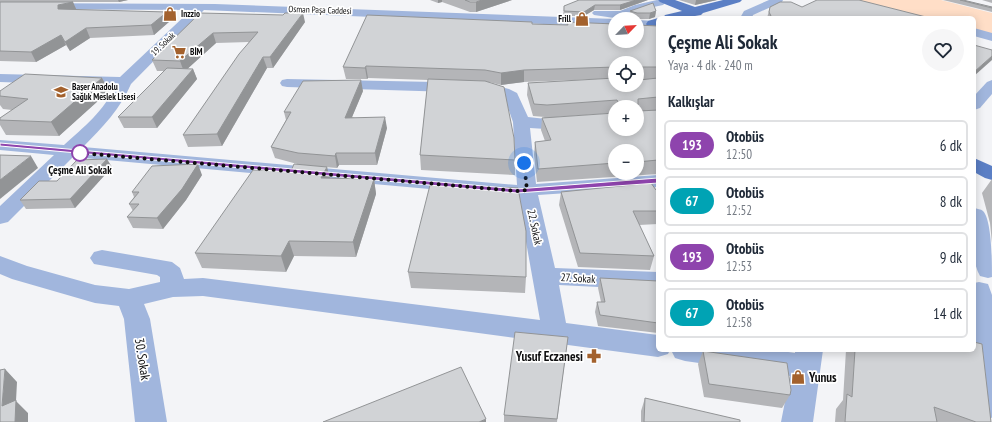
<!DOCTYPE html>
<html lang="tr">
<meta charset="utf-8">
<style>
:root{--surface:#fff;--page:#f6f6f7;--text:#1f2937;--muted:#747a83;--line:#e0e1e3}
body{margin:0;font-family:"PT Sans Narrow",sans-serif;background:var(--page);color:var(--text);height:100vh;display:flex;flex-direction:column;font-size:15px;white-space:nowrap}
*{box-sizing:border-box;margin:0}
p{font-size:13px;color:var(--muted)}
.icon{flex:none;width:22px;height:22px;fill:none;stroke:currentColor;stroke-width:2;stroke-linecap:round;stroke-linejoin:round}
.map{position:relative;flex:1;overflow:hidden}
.side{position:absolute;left:656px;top:16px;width:320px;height:336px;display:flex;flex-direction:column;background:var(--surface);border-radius:6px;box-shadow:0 2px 10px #0003}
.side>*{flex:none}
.badge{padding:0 8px;border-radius:13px;font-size:14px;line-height:26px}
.needle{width:26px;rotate:65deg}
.tools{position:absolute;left:608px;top:12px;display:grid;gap:8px}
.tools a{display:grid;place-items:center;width:36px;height:36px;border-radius:50%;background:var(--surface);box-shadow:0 2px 10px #0003;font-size:20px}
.you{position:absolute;width:20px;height:20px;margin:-10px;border:3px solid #fff;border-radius:50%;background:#1a73e8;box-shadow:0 0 0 6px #1a73e833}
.map>.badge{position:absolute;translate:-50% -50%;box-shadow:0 0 0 2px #fff}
h2{padding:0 12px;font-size:15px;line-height:36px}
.round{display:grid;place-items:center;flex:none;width:42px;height:42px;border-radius:21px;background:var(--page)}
.headline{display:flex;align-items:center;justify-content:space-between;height:68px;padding:0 12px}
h1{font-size:19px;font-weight:700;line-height:30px}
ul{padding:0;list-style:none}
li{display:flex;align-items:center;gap:12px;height:50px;margin:0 8px 6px;padding:0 4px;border:2px solid var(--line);border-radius:6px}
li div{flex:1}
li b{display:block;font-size:15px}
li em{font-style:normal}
li .badge{min-width:44px;font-weight:700;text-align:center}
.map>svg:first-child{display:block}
.green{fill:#ffdec7}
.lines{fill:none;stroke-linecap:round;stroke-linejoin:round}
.minor{fill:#a1b6dd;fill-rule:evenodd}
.major{fill:#5b7fc5;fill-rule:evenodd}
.wall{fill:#b4b5b8;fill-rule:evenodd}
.shaded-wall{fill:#929496}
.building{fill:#d1d3d6;stroke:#929496}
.line{fill:#8e44ad;stroke:#fff}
.walk{stroke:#0f0f10;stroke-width:4;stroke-dasharray:0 7.2}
.stop-dot{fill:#fff;stroke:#8e44ad;stroke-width:2}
.labels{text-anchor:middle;stroke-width:3.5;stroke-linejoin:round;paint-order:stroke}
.far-street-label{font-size:9px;fill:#0f0f10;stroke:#fff}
.far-poi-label{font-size:9px;font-weight:bold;fill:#0f0f10;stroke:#fff;text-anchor:start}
.stop-label{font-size:11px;font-weight:bold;fill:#0f0f10;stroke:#fff}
.street-label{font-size:11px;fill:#0f0f10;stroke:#fff}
.near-poi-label{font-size:13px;font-weight:bold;fill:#0f0f10;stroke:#fff;text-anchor:end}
.near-street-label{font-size:13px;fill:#0f0f10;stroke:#fff}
</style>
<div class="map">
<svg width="992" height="422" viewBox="0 0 992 422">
<rect width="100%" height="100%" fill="#f3f4f7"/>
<path class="green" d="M852,0H941L992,13V35L974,30V18H925Z"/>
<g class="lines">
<g class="minor">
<path d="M657,0L663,1L665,3L663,5L644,9L621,19L594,15L592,13L594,11H620L635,5Z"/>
<path d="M769,0H783L782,2L753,15L752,18H740L744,11Z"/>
<path d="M0,3L215,4L615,19V27L204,10L131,84C121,108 102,128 83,147L517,185L513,122L505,99L485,93L287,87L282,86L280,83L282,80L287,79L485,83L509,89L517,93L528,117L546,119L615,114V124L546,129L530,128L536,184L658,175V187L538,195L555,268L658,272V290L559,285L566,323L658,335V350H670L668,354L658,357L203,296L173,297L144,304L150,319L167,422H135L124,319L119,306L95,303L12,279L0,274V256L27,266L95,285L129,289L160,282V277L157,275L94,264L90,258L94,252L102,250L172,262L180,268L184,279L203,278L540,320L518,197L73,157L8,222L0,224V206L54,155L0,150V140L64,145C83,128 105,110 115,86L0,82V74L120,77L191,10L0,9Z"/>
<path d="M637,20L656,21L658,24L656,27L637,28Z"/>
<path d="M974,28L992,33V41L974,36Z"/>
<path d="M992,80V94L980,108L974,110V96L987,82Z"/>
<path d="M974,208C977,209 981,209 983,211C992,220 992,264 992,277L988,278L980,276C970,259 974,228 974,208Z"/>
<path d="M979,282L988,284L992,295V418L981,414L977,404L972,350H974V283Z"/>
<path d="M671,350H775L795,353V350H823L813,422H781L790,376L685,361L675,358Z"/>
</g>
<g class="major">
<path d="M658,0H675L695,7L723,0H742L740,2L703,13L701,15L683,18H663L665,15L682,11L660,2Z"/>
<path d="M658,18V26L652,28L648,27L646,24L648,21Z"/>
<path d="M974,158L992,166V180L985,178L974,172Z"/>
</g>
</g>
<g class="wall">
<path d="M0,0H128L119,2H49H73L76,10L167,12L170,21L154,35L90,38L70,51L66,45L36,62L0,61Z"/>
<path d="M430,0H512L476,12H470L442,2L438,3Z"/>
<path d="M648,0L620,10H594L584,16H563L564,6Z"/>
<path d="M679,0H717L695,5Z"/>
<path d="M943,0H963L992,7V12Z"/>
<path d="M982,0H992V3Z"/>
<path d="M770,7H802L926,18H767Z"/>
<path d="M630,11H656L655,17L649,19H637L629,17Z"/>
<path d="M200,13L305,22L273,68H267L222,146L188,147L183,135L249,42L216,43L187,69H193L197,79L157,128H124L118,117L164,71H157L152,60Z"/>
<path d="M567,22L658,26V110L639,111L658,110V174L537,182L534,155L535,142L545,141L541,130L542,118L545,117L533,116L527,95L528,83L600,79L524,82L501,85L489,82L515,160V175L421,170L420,155L428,80L368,78L367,79H346L343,67L532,24L566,25ZM615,63H637V85H615ZM615,107H637L615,129L558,117L615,113ZM615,151H637V173H615Z"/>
<path d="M102,78L109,91L59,136L6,135L0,125V118L12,110L3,109L0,105V91Z"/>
<path d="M363,91L352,117L387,128L377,165H339L337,168L301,165L275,158L271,147L286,120L284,112Z"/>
<path d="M112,167L75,208L26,209L20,200L57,181Z"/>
<path d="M202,175L186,200L163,229L133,228L127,217L133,211L129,204L134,197L132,192Z"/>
<path d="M330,179H374L376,194L356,257L294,256L286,272L202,268L195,253Z"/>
<path d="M992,179V243L990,223L982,193Z"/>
<path d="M656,190H658V224L639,225L654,256L650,270L578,267L559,205L561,192Z"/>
<path d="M408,272L526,277L525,293L411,288Z"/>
<path d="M600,278L658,281V333L598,326L595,312L597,302H601L598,288Z"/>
<path d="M568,337L557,422H504V415Z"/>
<path d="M846,350H974L991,422H835L836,409L843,400Z"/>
<path d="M703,351L790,395L782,408L704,397L698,364Z"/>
<path d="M645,398L740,422H641V411Z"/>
</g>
<g class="shaded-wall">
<path d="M118,0H128L119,2Z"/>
<path d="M438,0H442V2L438,3Z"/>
<path d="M482,0H512L476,12V2Z"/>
<path d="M636,0H648L620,10V5Z"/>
<path d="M696,0H717L695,5Z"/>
<path d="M73,2L77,11L58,9V5Z"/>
<path d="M595,5L594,10L584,16V12Z"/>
<path d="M656,11L655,17L649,19L650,13Z"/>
<path d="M167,12L170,21L154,35L151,25Z"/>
<path d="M303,13L305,22L273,68L270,57Z"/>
<path d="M86,28L90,38L70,51L65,42Z"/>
<path d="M213,33L216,43L184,72L180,61Z"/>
<path d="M61,35L66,45L36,62L31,52Z"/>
<path d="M992,56V60L974,76V72Z"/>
<path d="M263,57L267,68L222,146L217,134Z"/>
<path d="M366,66L368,78L367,79L365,68Z"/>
<path d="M193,69L197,79L157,128L152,117Z"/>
<path d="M524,70V82L501,85V73Z"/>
<path d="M102,78L109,91L59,136L51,122Z"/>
<path d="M361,80L363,91L347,129L345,118Z"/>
<path d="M385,117L387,128L377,165L375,153Z"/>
<path d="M336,153L339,165L337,168L335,156Z"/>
<path d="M31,156L38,168L0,199V180Z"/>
<path d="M107,159L112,167L75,208L70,199Z"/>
<path d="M198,164L202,175L186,200L163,229L157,218Z"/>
<path d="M327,167L331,182L321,178Z"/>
<path d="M374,179L376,194L356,257L353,242Z"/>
<path d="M289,241L294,256L286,272L281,256Z"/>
<path d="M5,369L17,382L16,401L28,413V422H15L2,406Z"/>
<path d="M486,419V422H479Z"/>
</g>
<g class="building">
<path d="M465,0H482L476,2H470Z"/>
<path d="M579,0H636L620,5H595L584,12L564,11V6Z"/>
<path d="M817,0H859L926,17V18H772L769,12L770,7L780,2H791L802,7Z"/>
<path d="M960,0H963L992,7V8Z"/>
<path d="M0,2H73L58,5V9L167,12L151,25L86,28L65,42L61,35L31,52L0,51Z"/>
<path d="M653,3L656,11L650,13H637L630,11Z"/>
<path d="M200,13L283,15L285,13H303L270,57H263L217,134L183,135L239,54L258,32L213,33L180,61L152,60Z"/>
<path d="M367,15L532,22V24L568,25L567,22L615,24V41H637V25L658,26V67H638V72H637V63H615V67L524,70L501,73L485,70L366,66L365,68L343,67Z"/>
<path d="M974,45L992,50V56L974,72Z"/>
<path d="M167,68L193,69L152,117H118Z"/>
<path d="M25,74L102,78L51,122L0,120V118L28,99L0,96V91Z"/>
<path d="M615,78V85H637V79L639,80L658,78V97L638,99V110L639,111L658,110V160L637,162V151H615V163L538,169L535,142L551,140L542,118L615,113V129H637V107H618V102L617,100L547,105L534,104L528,83Z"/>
<path d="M428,79L485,81L504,87L514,138L515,160L420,155Z"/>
<path d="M361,80L345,118L385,117L375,153H336L335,156L298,153L271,147L291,112H284L303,81Z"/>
<path d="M0,155L31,156L0,180Z"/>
<path d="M107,159L70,199L20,200L39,181H57L77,160Z"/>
<path d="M198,164L182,189L157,218L127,217L139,204H129L139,192H132L152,166Z"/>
<path d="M294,164L327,167L321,178L374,179L353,242L289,241L281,256L195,253L253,170L291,171Z"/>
<path d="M651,183L656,190H658V211H633L654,256L580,253L561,192Z"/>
<path d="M430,185L518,188L526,231V277L408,272Z"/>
<path d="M600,278L658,281V323L600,315L597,302H605Z"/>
<path d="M515,332L568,337L557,419L504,415Z"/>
<path d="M974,342L982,344L991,422H976L934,407L937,422H845L847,394L852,397L855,350H974Z"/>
<path d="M703,351L787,363L791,390L790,395L709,384Z"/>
<path d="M461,367L486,419L479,422H323Z"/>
<path d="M5,369L2,406L16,400L15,422H0V370Z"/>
<path d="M645,398L740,420V422H644Z"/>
</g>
<path class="line" d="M0,143L517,189L658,178L662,181L658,183L517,193L0,146Z"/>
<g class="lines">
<path class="walk" d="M80,153L517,191L527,190L524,163"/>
</g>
<defs>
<symbol id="shop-bare" viewBox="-9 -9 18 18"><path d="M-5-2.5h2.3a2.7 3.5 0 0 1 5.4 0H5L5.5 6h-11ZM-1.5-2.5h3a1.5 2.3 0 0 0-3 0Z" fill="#a3612d" stroke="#fff" stroke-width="2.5" paint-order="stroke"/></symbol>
<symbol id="supermarket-bare" viewBox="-9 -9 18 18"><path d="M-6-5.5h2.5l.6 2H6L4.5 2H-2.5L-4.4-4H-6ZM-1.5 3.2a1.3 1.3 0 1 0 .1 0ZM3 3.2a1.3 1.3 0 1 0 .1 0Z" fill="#a3612d" stroke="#fff" stroke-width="2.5" paint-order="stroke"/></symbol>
<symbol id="school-bare" viewBox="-9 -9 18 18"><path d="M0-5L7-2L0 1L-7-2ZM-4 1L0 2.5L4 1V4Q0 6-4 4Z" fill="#a3612d" stroke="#fff" stroke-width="2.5" paint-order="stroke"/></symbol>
<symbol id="pharmacy-bare" viewBox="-9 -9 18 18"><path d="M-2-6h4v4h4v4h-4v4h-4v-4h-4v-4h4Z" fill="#a3612d" stroke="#fff" stroke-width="2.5" paint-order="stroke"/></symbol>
</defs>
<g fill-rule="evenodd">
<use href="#shop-bare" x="160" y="4" width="20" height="20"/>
<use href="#shop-bare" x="572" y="9" width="20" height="20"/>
<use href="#supermarket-bare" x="169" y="42" width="20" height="20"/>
<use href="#school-bare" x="51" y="82" width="20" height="20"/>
<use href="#pharmacy-bare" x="584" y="346" width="20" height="20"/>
<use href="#shop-bare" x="788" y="367" width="20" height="20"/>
</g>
<circle class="stop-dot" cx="80" cy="153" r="8"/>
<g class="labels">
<g class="far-street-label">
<text transform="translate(320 10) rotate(2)" y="3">Osman Paşa Caddesi</text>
<text transform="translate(163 44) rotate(-44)" y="3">19. Sokak</text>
</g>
<g class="far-poi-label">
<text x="181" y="17">Inzzio</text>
<text x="571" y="22" text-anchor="end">Frill</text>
<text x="190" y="55">BİM</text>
<text x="72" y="90">Başer Anadolu<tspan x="72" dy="10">Sağlık Meslek Lisesi</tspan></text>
</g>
<g class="stop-label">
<text x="80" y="174">Çeşme Ali Sokak</text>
</g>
<g class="street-label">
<text transform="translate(535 227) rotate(78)" y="4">22. Sokak</text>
<text transform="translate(578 278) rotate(3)" y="4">27. Sokak</text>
</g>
<g class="near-poi-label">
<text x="583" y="361">Yusuf Eczanesi</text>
<text x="809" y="382" text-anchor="start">Yunus</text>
</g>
<g class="near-street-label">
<text transform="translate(143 359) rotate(81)" y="5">30. Sokak</text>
</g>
</g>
</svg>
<div class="tools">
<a><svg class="needle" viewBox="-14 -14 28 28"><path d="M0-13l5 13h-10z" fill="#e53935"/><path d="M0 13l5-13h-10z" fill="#747a83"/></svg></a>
<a><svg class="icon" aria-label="locate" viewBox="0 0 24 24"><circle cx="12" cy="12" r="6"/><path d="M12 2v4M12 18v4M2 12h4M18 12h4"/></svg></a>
<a>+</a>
<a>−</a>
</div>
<div class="you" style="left:524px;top:163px"></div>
<section class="side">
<div class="headline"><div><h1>Çeşme Ali Sokak</h1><p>Yaya · 4 dk · 240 m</p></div><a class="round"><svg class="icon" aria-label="heart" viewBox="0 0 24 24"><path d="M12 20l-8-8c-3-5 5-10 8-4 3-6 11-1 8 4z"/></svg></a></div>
<h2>Kalkışlar</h2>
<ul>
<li><span class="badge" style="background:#8e44ad;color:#fff">193</span><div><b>Otobüs</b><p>12:50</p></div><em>6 dk</em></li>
<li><span class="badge" style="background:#00a3b4;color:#fff">67</span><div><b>Otobüs</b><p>12:52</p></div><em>8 dk</em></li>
<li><span class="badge" style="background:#8e44ad;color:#fff">193</span><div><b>Otobüs</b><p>12:53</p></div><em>9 dk</em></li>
<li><span class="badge" style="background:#00a3b4;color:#fff">67</span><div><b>Otobüs</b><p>12:58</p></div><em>14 dk</em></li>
</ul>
</section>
</div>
